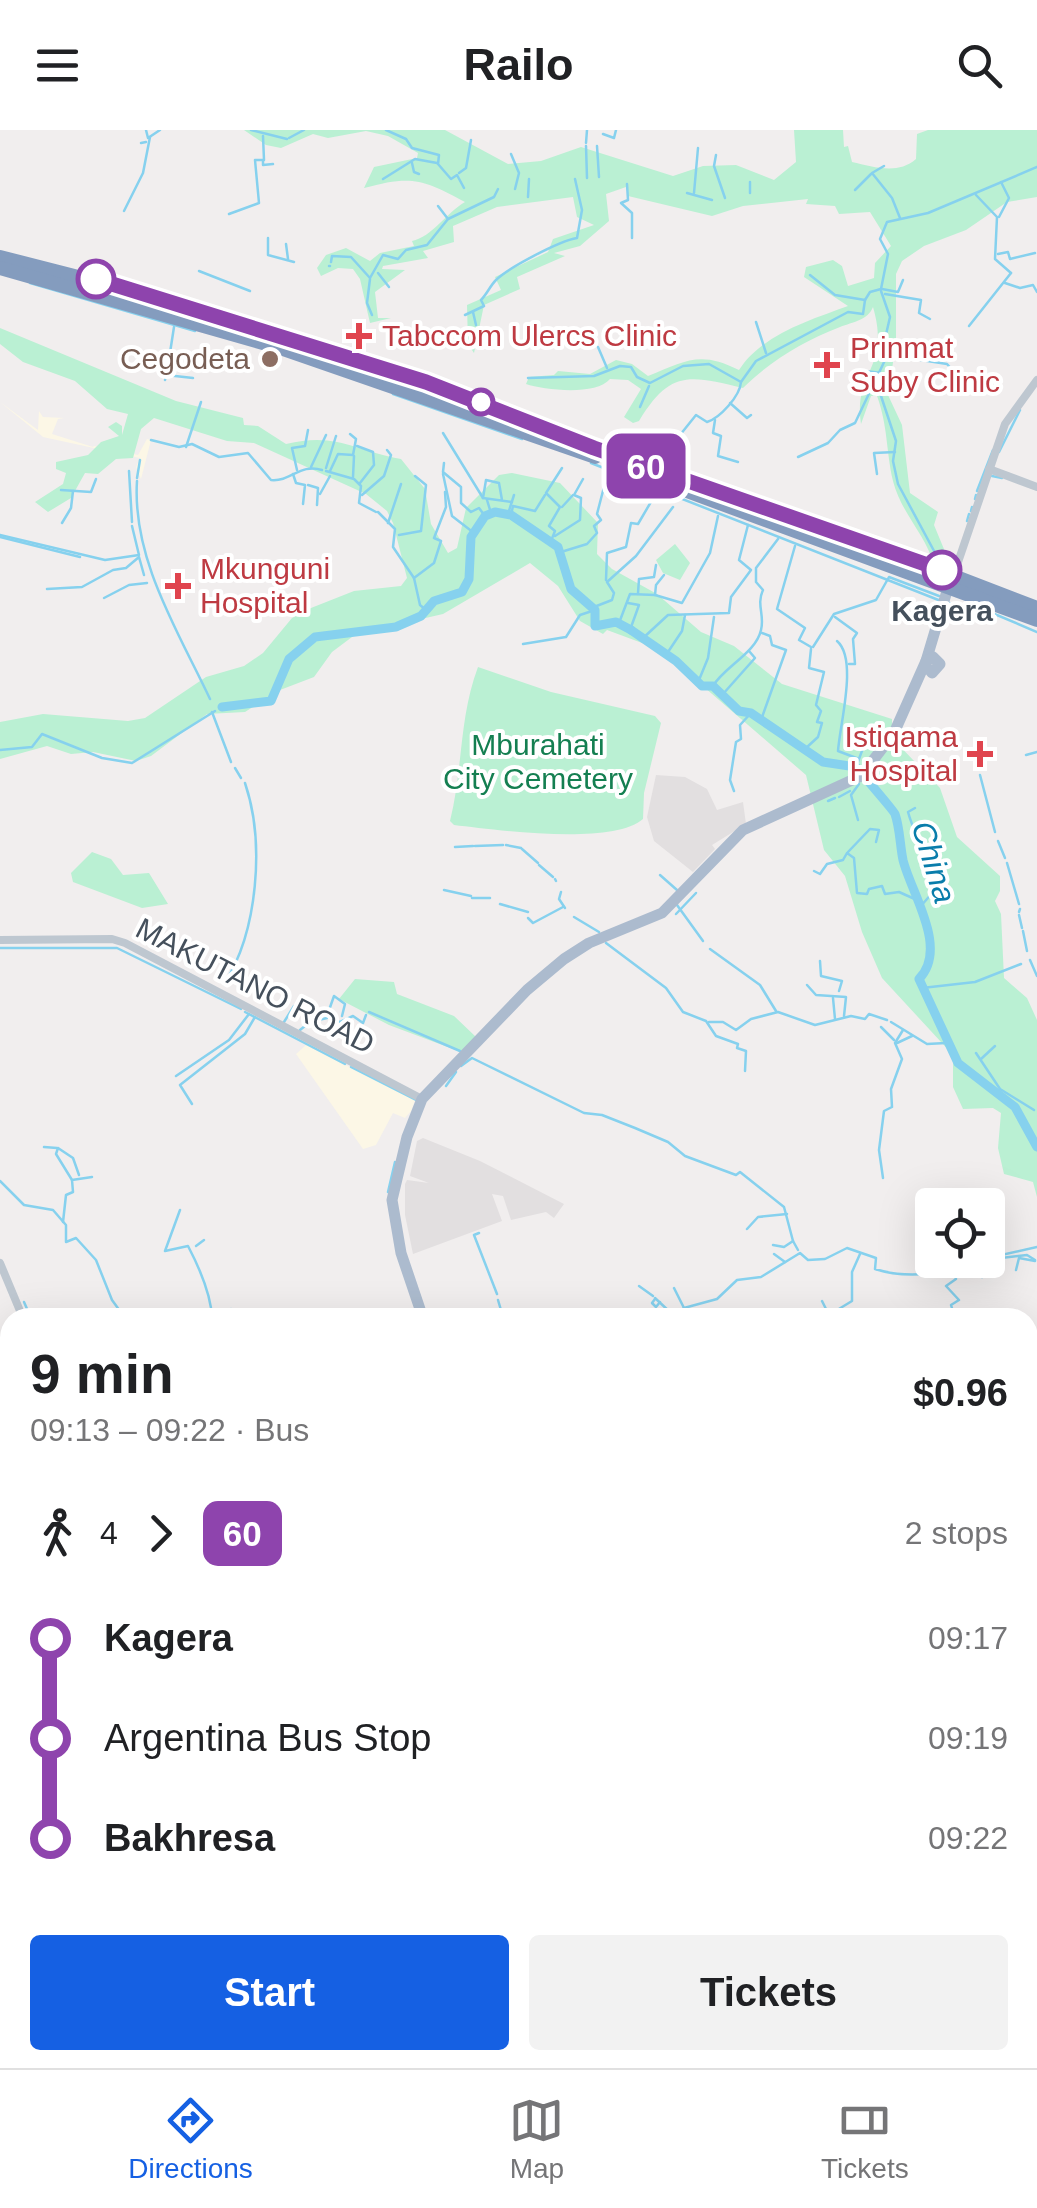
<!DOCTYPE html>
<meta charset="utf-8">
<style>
:root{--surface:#fff;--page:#f2f2f2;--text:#202124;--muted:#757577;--line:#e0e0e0;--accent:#1560e3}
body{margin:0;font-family:Arial,sans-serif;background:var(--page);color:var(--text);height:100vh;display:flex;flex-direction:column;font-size:38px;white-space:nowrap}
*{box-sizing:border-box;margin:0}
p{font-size:32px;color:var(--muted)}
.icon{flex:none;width:55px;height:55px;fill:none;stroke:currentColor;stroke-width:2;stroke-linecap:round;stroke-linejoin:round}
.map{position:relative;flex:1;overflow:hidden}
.panel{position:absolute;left:0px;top:1178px;width:1038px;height:762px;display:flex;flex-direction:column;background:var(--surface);border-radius:30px 30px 0 0;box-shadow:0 10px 40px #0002}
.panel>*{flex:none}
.badge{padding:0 20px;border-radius:15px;font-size:35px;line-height:65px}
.tools{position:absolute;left:915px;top:1058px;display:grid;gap:20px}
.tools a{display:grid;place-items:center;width:90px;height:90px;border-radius:10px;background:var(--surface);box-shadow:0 10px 40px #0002;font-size:50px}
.map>.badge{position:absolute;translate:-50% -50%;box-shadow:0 0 0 5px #fff}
.legs{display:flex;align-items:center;gap:15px;height:110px;padding:0 30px;font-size:32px}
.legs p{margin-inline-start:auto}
.overview{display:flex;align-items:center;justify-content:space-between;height:170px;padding:0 30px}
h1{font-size:55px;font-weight:700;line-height:75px}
.primary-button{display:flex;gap:20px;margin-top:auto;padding:20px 30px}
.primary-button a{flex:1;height:115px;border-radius:10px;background:var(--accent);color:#fff;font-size:40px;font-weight:700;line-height:115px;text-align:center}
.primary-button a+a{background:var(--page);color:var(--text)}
ul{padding:0 30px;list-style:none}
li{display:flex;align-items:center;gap:35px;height:100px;font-size:38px}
li i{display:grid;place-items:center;width:15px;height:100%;margin:0 12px;background:currentColor}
li i::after{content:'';width:25px;height:25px;margin:-12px;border:8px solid;border-radius:50%;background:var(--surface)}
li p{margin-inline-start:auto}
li:first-child i{background:linear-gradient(#0000 50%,currentColor 0)}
li:last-child i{background:linear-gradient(currentColor 50%,#0000 0)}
header{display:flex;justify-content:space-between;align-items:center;height:130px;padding:0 30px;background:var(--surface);font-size:45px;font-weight:700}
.tab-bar{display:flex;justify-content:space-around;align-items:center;height:140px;border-top:2px solid var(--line);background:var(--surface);font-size:28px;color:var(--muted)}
.tab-bar a{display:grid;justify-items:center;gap:5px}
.tab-bar .current{color:var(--accent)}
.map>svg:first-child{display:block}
.commercial{fill:#fcf7e6}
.education{fill:#e2dfe0}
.green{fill:#baf0d3}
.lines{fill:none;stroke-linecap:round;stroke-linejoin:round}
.stream{stroke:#86d1ee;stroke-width:2.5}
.river{stroke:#86d1ee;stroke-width:9}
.minor{stroke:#bec7d0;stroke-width:8}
.major{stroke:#acbbce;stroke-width:11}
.highway{stroke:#849cbe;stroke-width:14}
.line-1-casing{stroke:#fff;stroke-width:22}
.line-1{stroke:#8e44ad;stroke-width:15}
.stop-1-dot{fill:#fff;stroke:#8e44ad;stroke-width:5}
.health-dot{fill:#e0444e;stroke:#fff;stroke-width:4}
.education-dot{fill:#8d6e63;stroke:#fff;stroke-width:4}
.labels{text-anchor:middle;stroke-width:8;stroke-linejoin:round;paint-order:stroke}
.health-label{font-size:30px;fill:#be3a42;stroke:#fff;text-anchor:start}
.education-label{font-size:30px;fill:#785e54;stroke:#fff;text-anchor:end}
.stop-label{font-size:30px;font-weight:bold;fill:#45505c;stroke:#fff}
.park-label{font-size:30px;fill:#147f51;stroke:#fff}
.street-label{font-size:30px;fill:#45505c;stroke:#fff}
.water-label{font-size:32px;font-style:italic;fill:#097dab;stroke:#fff}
</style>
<header><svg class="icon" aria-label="menu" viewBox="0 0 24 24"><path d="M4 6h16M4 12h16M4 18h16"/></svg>Railo<svg class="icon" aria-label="search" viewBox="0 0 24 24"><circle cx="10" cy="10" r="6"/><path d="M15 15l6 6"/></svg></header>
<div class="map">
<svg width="1037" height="1938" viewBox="0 0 1037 1938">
<rect width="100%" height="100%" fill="#f1eeee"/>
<g class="commercial">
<path d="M0,272L38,300L39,281L43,287L64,288L58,289L52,304L93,317L94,316L138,325L147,309L151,310L141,349L136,337L140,328L43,307Z"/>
<path d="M306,915L415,970L411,981L405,988L393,983L376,1015L363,1019L296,924Z"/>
</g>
<g class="education">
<path d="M656,645L685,647L707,659L717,680L743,672L746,694L712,715L715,719L693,742L654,711L647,687Z"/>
<path d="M423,1008L480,1031L564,1074L554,1088L546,1082L511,1090L503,1066L492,1064L502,1091L413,1124L405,1085V1054L407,1050L429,1053L410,1046L417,1011Z"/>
</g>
<g class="green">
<path d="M244,0H445L508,34L541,31L581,17L673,46L703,36L736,35L774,50L796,32L794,0H843L844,17L848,16L852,32C874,37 898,45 916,29L917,4L928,0H1037V67L1007,72L966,100L924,116L902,131L896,144V213L888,265L902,295L910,363L938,382L934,395L951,436L946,440L934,435C926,405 901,383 893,351C886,321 888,296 877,266H871L861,294C853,241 891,239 873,177C868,190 853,192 840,197C804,211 770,231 743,258C689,245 670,240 639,291L633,293L624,287L641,259L628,250L610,249C596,266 544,260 526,254L529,247L554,245L558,241L590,244L616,230L632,234L648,246C685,231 700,220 739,240C761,205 810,190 848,176L804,147L806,137L833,130L842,136L848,156L874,148L875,133L891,116L870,82L839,84L835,76L806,74L808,69L743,76L712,86L628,66L626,57L606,64L609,91L580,116L554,123L565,126L517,147L520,159L484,175L474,223L468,214L467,175L501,160L495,147L548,122L553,109L594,95L577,87L573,67L497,77L453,96L454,112L423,121L428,128L383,136L382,139L405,140L375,162L378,188H391L370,193L360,149L353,139L338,138L321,146L317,138L326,125L346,118L370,131L380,123L414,116L412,111C432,107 447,82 465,72C423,49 411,45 364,58L374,37L417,28L418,23L388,6L366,1L328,8L313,4L281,18L266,15Z"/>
<path d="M0,198L176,271L243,288L244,295L258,296L286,314C336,302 353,320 401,329L425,359L431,394L448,423L457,418L466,378L499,345L512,343L560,353L598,393L597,424L612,439L657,464L701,502L734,516L782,554L892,589V608L940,658L957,707L1000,746V761L995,771L1001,784L1004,848L1027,868L1037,890V1067L1033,1052L1004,1044L998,1018L1001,983L993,978L963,979L953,957V925L882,848L862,802L845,746L824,720L806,645L661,520L607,500L603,504L580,491L558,456L530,433L443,484L356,504L332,522L314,547L280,560L245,582L207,584L151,626L136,631L93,622L71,624L47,616L0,629V592L43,584L128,591L145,588L206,547L244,536L263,523L292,488L311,478L354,461L401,456L407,448L393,393L387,381L366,364L254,313L227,311L154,288L141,299L133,328L116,329L98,344L85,343L71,368L48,382L35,372L63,354L66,343L56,339V332L88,325L101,312L119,306L108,297L116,292L122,296V305L128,284L107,279L75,251L23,232L0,214Z"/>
<path d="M675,414L690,433L680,450L663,443L656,430Z"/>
<path d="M478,537L551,562L655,586L661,593L644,663L643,689C612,716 497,700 454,695L450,691C463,639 459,587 478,537Z"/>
<path d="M92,722L111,729L123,745L149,743L168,774L142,778L73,752L71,743Z"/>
<path d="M355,849L394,852L397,864L454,886L476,907L461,922L389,895L339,869Z"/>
</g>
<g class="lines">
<g class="stream">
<path d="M146,0L148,8L160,0"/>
<path d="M251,0L287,9"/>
<path d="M386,0L406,9L412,18L439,25L438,34L451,49L457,45L464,58"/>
<path d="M603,4L614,8L616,0"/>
<path d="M289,8L304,0"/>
<path d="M141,13L146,12"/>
<path d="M586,13L587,0"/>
<path d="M586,16L587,48"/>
<path d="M597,16L599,47"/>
<path d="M511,24L519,43L515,59"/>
<path d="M716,25L714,36L725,68"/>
<path d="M263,31V35L273,34"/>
<path d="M412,33L414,42L419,44"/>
<path d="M884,36L872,43L892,68L900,88"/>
<path d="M459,43L466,38L471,10"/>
<path d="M383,49L415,29L437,33"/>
<path d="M627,54L628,70L621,73L632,83V108"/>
<path d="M855,60L871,44"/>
<path d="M687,63L712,70"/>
<path d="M694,63L698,18"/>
<path d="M750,63V52"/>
<path d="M976,65L997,87L995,129L1011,143"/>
<path d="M528,67L529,49"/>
<path d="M438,76L448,89L494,67L498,59"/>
<path d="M124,81L143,43L150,7"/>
<path d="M229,84L259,73L255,30H264L263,6"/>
<path d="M999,87L1009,68L1001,52"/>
<path d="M268,108V125L294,132"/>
<path d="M286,114L288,129"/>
<path d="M998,124L1008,122L1010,129L1035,123"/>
<path d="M331,132L332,126L351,127L370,148L383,125L398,129L406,120L427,115L448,89"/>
<path d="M329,136H330"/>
<path d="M199,141L250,161"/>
<path d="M378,143L389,157"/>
<path d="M810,145L835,165L865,170L870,162L881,159L888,124L880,109L887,92L928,83L1037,37"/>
<path d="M370,149L367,173L372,185"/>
<path d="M30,153L195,201"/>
<path d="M1005,153L1020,158L1033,155L1037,162"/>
<path d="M882,159L898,162L903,150"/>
<path d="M885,164L921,170L919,183L930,189"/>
<path d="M473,182L476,195"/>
<path d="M465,185L484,176L481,170C487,164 490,156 496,150C508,138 559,111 577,108L582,80L575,49"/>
<path d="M756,192L766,223"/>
<path d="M969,196L1011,143"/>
<path d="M598,217L607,238"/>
<path d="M888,225L947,234L957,245"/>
<path d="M167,242L174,197"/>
<path d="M528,248L594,246L620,236L631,237L637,247L650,253L683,236L709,234L741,252L756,231L848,182L863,184L865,170"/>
<path d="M851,249H865V241L881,243"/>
<path d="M165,250L166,245L193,248"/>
<path d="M876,251L896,311L893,331L898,354L940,432"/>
<path d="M393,264L522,309"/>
<path d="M730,273L747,288L751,285"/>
<path d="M640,277L649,256"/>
<path d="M715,290L713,303L721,306L718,326L738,332"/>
<path d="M443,303L483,368"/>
<path d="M668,307L676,310L696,285L707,292C720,288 740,266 741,252"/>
<path d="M151,310L179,317L192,314L219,327L248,323L271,350C291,352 300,333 322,340"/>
<path d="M357,316L373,322L374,335L360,353"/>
<path d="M186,317L201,272"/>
<path d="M999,322L1020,280"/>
<path d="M798,327L828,313L840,300L855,293L886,228L882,222L890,187L881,161"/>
<path d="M444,333L443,342L461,357V373L471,382L479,378L485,386"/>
<path d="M591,333L941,471"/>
<path d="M311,337L326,305"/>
<path d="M326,338L336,306"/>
<path d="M297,340L292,318L305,316L308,300"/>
<path d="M129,341L132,392"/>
<path d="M326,341L354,349L361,356L359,373L376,382"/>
<path d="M330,341L338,324L353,325L356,309L350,304"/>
<path d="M293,344L296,353L305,355L303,374"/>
<path d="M443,344L452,386L474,403"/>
<path d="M877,344L874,323L895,322"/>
<path d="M992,346L1002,348"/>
<path d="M353,347L354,326"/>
<path d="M137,348L140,330"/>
<path d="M137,351C132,429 178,501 210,569"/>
<path d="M308,355L318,358L317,375"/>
<path d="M61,360L91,362L96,349"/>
<path d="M977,361L993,320"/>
<path d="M320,364L330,346"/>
<path d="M362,365L384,346L391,325L387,320"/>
<path d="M975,369L976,365"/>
<path d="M487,370L491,383"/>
<path d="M502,370L499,353L486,350L483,368L512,372"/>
<path d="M562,377L573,365"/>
<path d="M971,381L972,377"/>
<path d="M378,382L395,399L393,417L414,448L420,475L426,480"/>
<path d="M508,384L514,365"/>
<path d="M511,385L513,376L535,381L545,365"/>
<path d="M967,391L969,384"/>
<path d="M62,393L71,378L73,361"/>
<path d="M388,393L401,354"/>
<path d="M0,405L105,430L139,425L132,396"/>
<path d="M399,405L421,401L426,355L415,346"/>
<path d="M555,406L580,390L581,368L574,365L583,349"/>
<path d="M0,407L80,427"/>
<path d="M551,411L555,401L549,396L560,377L546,363L562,338"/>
<path d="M795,416L777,479L805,498L799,510L811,517"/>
<path d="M561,422L587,414L597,403L594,396L601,390L597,384L604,357"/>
<path d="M414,448L434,433L441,411L434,408L446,377L445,362"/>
<path d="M606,450L607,423L626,417L631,393L638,394L655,365"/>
<path d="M47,459L82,457L113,440L126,438L139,427L144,445"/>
<path d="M638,463L639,449L654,447L656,435"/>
<path d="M655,465L682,473L710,423L718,386"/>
<path d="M104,468L129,455L147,453"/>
<path d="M628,473L639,475L630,500"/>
<path d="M949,473L985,480L1037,502"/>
<path d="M594,477L612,470L614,463L607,452L636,426L673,377"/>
<path d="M835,487L857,503L853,509L855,534H849"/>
<path d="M619,493L630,464L655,465L656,455L664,445"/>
<path d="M642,509L668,485L729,483L731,467L751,440L739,430L748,395"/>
<path d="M837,511C858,529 840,593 838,621L859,629"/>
<path d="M523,514L566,507L580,485L595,480"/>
<path d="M813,517L834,484L876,470L889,447L939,466"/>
<path d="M666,525L682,501L685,485"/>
<path d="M699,550L708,528L714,487"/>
<path d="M713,556C724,537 756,523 761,500C765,485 756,475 763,460L756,452V438L778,409"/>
<path d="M723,564L755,528L749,521"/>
<path d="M212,582L231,632"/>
<path d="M761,590L786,520L772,515L770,506L762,503"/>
<path d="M806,618L818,607L822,593L817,592L821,581L816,575L824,542L809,538L811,519"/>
<path d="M0,620L32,617L42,604L102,628L132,633L215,581"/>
<path d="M1026,625L1037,622"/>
<path d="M856,637L868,605"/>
<path d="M235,638L241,648"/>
<path d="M980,645L995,702"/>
<path d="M734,661L730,650L736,612L741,609L740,595L751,583"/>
<path d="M839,667L850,661"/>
<path d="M828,671L835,668"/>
<path d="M915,678L908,682C915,708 933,734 934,761L920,777"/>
<path d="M858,690L851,665L859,654"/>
<path d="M998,711L1005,728"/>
<path d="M506,715L521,718"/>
<path d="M475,716L503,715"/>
<path d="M455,717L473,716"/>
<path d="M522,719L538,733"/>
<path d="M848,722L870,699L879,700L876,712"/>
<path d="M1007,733L1019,774"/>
<path d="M539,735L553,747"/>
<path d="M814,741L820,744L827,734L843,730L847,723L854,728L857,763L867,764L869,759L882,756L885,764L899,762L917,770"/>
<path d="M660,745L677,760"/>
<path d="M555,749L556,751"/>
<path d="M444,760L471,766"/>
<path d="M561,762L559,769L565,778"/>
<path d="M472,768H490"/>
<path d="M500,774L528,782"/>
<path d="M677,775L703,811"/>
<path d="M1019,782L1020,779"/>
<path d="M676,784L696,763"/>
<path d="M1019,785L1022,798"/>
<path d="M574,787L599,802"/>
<path d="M528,788L533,793L563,777"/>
<path d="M1023,801L1027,821"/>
<path d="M606,813L666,858L683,882L706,891L716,906L738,914L737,918L746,921L745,941"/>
<path d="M0,818H117L241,879"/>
<path d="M710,819L760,855L776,881"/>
<path d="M1030,830L1037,846"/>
<path d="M820,831L821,846L842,851L839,861"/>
<path d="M224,854C258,802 265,712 245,653"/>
<path d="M807,855L816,865L846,867L844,886"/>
<path d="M922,858L975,852L1021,834"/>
<path d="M833,868L835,889"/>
<path d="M245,882L345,934"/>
<path d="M369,882L460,921"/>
<path d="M328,883L334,866L345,874L342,886"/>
<path d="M317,890L320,882L340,892L353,886L363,893L366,885"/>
<path d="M284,892L294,876"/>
<path d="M709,892H723L736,900L751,889L778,882L815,895L851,886L865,889L869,884L887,890"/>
<path d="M891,892L927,914L946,913"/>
<path d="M881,897L894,910"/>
<path d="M300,900L310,892L327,888"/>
<path d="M897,913L912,906"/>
<path d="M976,923L1000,959L1034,980"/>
<path d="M981,929L995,916"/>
<path d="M461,936L472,928L584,983L602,985L635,998L668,1012L685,1026L736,1045L740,1042L784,1077L793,1111"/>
<path d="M351,937L416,970"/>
<path d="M176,946L229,910L249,884"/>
<path d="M446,956L456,942"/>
<path d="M192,974L180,955L245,904L255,887"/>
<path d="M44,1017L57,1018"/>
<path d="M883,1048L879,1020L884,981L892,977L891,959L902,929L895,913L903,900"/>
<path d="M72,1050L56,1024L58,1018L73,1028L79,1045"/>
<path d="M0,1051L24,1075L53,1080L66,1095V1112L76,1108L96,1130L112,1170L125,1188"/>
<path d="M388,1062L395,1032"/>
<path d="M180,1080L165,1121L188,1116C199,1137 211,1163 212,1188"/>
<path d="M63,1092L66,1065L73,1062L72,1050L92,1047"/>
<path d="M747,1099L758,1087L787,1084"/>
<path d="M479,1103L474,1105L497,1164"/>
<path d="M773,1115L784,1117L793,1111L798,1120"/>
<path d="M196,1116L204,1110"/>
<path d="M774,1124L785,1132"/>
<path d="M988,1128L1037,1117"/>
<path d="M1016,1140L1019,1128L1035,1131"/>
<path d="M954,1141L956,1149L946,1156L959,1170L951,1175L955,1188"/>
<path d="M982,1147L1001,1140V1128L1027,1125L1035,1130"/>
<path d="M639,1156L653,1166"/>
<path d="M674,1158L684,1178"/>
<path d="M655,1168L671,1183"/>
<path d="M655,1169L652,1173L656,1177L660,1172"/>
<path d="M498,1170L503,1187L513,1188"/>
<path d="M822,1171L828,1183"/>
<path d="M24,1172L31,1188"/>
<path d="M224,1188L231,1179"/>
<path d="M613,1188L615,1181"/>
<path d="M671,1188L684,1178L717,1169L737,1150L761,1147L800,1123L808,1130L825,1129L847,1118L876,1128L875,1139C909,1150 951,1143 983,1130"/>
<path d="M824,1188L852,1171V1142L860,1124"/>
<path d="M1028,1317H1037"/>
<path d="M0,1447L10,1439"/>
<path d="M1028,1485H1029"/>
<path d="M1035,1486H1037"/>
<path d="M1028,1512L1037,1529"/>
<path d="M0,1526L10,1543"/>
<path d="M1028,1562L1037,1555"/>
<path d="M1028,1664H1037"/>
<path d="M1029,1708L1037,1707"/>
<path d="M1028,1714L1037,1713"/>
<path d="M0,1724L10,1725"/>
<path d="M482,1930L493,1938"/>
<path d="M522,1931L526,1930"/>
<path d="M10,1938L35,1930"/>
<path d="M35,1938L43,1930"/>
<path d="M70,1938V1931"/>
<path d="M507,1938L517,1933"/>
<path d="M679,1938L686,1930"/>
</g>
<g class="river">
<path d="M398,496L421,486L434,471L462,462L469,449L471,407L485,386L495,382L511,385L558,417L571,459L595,480V496L616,492L631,500"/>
<path d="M631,500L676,531L702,556H713L739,581L751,583L823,632L856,637C862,644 894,681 895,684C900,698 900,716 903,730C911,763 949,818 919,849L958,933L1015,977L1037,1017"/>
<path d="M222,577L271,571L289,529L315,507L396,497"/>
<path d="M1028,1403L1037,1398"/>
<path d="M0,1679L10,1675"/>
<path d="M0,1859L10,1863"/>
<path d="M1028,1887L1037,1889"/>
<path d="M269,1938L271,1930"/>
<path d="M848,1938L859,1930"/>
</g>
<g class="minor">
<path d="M989,339L1037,357"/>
<path d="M954,444L1005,294L1037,250"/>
<path d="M0,810L112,809L125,813L422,969"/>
<path d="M0,1133L23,1188"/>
<path d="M300,1938L311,1930"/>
</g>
<g class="major">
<path d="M926,531L947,461"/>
<path d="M423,1188L401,1123L392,1070L407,1007L422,969L527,860L564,829L589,813L662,783L743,700L861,646L894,603L926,531L933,527L940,534L932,543L925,535"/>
<path d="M0,1493L10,1490"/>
<path d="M1028,1635L1037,1636"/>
</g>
<g class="highway">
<path d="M0,127L172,171L426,252L593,318L842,403L1037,478"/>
<path d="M0,138L277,217L595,327"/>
<path d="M676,357L1037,490"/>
</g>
</g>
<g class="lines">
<defs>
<path id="line-1" d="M96,149L426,252L594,318L942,440"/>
</defs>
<use href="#line-1" class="line-1-casing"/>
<use href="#line-1" class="line-1"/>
</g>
<g class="stop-1-dot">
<circle cx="96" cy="149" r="18"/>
<circle cx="481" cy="272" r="12"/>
<circle cx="942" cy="440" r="18"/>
</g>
<g class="health-dot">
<path d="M354 191h10v10h10v10h-10v10h-10v-10h-10v-10h10z"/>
<path d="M822 220h10v10h10v10h-10v10h-10v-10h-10v-10h10z"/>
<path d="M173 441h10v10h10v10h-10v10h-10v-10h-10v-10h10z"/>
<path d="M975 609h10v10h10v10h-10v10h-10v-10h-10v-10h10z"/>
</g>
<circle class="education-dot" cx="270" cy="229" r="10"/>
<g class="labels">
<g class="health-label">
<text x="382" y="216">Tabccom Ulercs Clinic</text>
<text x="850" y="228">Prinmat<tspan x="850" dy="34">Suby Clinic</tspan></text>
<text x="200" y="449">Mkunguni<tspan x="200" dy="34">Hospital</tspan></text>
<text x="958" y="617" text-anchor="end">Istiqama<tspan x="958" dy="34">Hospital</tspan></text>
</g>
<g class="education-label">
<text x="250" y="239">Cegodeta</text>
</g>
<g class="stop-label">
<text x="942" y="491">Kagera</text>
</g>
<g class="park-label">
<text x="538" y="625">Mburahati<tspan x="538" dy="34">City Cemetery</tspan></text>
</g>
<g class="street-label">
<text transform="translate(255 856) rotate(27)" y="10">MAKUTANO ROAD</text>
</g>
<g class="water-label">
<text transform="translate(934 732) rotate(73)" y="11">China</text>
</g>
</g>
</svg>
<div class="tools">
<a><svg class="icon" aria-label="locate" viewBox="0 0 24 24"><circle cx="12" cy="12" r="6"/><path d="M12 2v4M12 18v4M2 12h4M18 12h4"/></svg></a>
</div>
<b class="badge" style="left:646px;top:336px;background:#8e44ad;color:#fff">60</b>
<section class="panel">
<div class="overview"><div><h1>9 min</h1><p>09:13 – 09:22 · Bus</p></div><b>$0.96</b></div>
<div class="legs"><svg class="icon" aria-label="walk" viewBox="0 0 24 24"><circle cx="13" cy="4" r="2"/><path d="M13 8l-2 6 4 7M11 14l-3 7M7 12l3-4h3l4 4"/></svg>4<svg class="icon" aria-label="forward" viewBox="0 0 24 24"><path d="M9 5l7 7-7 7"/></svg><b class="badge" style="background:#8e44ad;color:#fff">60</b><p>2 stops</p></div>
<ul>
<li><i style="color:#8e44ad"></i><b>Kagera</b><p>09:17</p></li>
<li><i style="color:#8e44ad"></i><span>Argentina Bus Stop</span><p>09:19</p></li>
<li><i style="color:#8e44ad"></i><b>Bakhresa</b><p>09:22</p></li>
</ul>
<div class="primary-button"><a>Start</a><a>Tickets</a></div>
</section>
</div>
<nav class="tab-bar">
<a class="current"><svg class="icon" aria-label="directions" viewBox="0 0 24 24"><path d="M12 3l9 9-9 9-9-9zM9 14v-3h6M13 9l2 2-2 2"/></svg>Directions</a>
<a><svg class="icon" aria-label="map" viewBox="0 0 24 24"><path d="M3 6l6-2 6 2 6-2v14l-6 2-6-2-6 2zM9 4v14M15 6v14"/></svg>Map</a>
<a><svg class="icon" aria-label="tickets" viewBox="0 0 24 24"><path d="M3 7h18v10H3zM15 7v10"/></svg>Tickets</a>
</nav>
